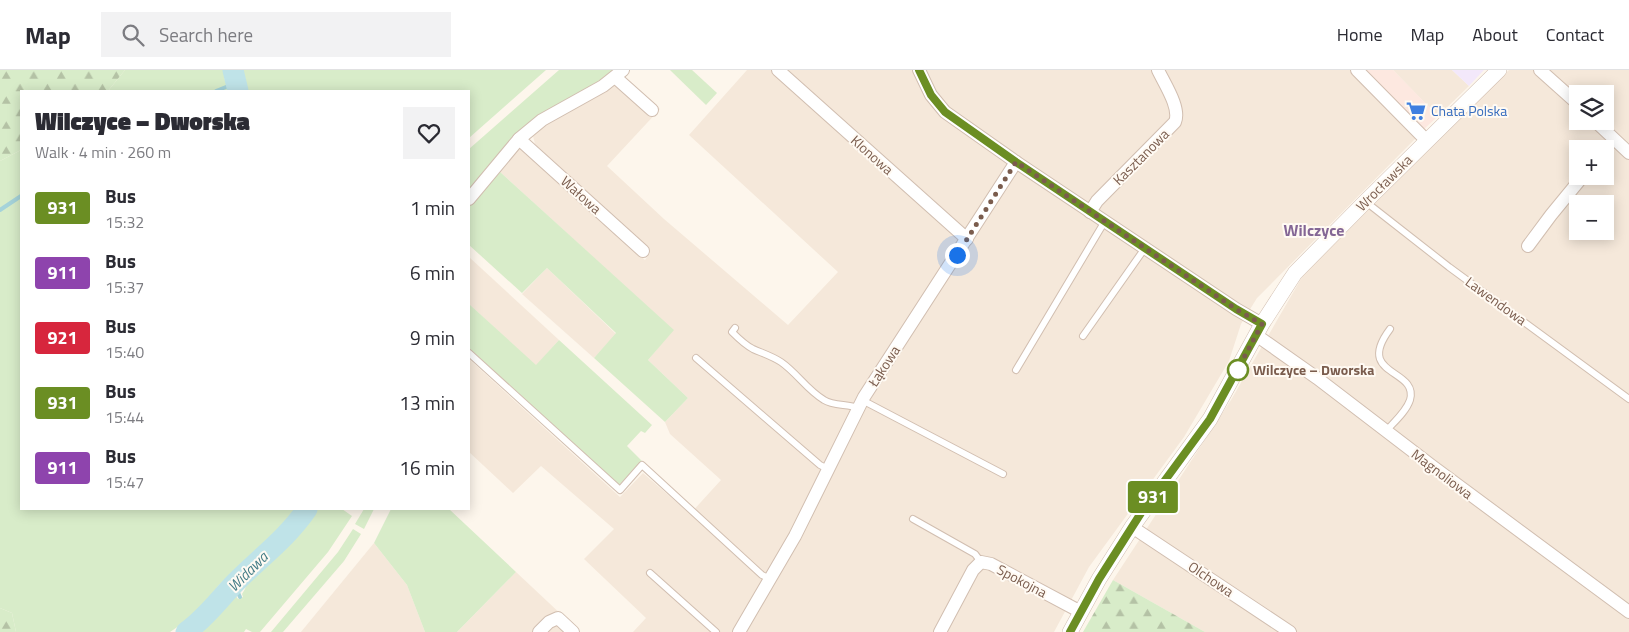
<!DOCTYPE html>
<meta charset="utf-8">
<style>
:root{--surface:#fff;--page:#f2f2f3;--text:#2b2b33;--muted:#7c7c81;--line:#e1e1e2}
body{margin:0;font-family:"Titillium Web",sans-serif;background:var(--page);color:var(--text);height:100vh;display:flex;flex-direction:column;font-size:19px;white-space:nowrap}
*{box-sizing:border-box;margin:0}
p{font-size:16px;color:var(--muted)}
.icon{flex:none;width:28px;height:28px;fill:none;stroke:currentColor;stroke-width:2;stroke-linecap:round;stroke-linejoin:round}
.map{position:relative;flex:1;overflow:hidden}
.panel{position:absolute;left:20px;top:20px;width:450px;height:420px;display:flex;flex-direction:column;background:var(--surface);border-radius:0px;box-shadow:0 2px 12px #0003}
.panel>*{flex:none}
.badge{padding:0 10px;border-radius:4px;font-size:18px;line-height:32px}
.buttons{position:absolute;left:1569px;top:15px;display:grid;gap:10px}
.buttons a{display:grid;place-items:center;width:45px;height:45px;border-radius:0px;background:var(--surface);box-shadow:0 2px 12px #0003;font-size:25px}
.you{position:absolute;width:25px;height:25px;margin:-12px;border:4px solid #fff;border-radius:50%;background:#1a73e8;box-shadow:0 0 0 8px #1a73e833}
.map>.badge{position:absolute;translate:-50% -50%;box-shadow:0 0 0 2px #fff}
.round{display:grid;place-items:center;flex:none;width:52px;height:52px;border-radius:0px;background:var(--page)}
.summary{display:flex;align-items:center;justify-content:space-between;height:85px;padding:0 15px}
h1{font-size:24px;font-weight:800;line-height:38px}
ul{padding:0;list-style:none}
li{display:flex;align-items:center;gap:15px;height:65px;padding:0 15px}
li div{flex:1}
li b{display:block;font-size:19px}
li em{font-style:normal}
li .badge{min-width:55px;font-weight:700;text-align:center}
header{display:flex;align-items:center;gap:30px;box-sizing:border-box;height:70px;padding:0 25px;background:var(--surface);border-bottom:1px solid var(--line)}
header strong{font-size:24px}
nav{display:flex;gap:28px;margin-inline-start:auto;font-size:18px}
.search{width:350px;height:45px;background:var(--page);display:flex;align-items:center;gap:12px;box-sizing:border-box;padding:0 18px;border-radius:0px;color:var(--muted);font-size:19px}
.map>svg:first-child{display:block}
.residential{fill:#f5e8da;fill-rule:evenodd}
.commercial{fill:#fde8e0}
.education{fill:#f3e8fa}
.green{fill:#d8ecc9}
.forest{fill:url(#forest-firs)}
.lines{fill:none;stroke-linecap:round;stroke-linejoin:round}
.stream{stroke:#a5d3da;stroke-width:4}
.river{stroke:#bfe3e8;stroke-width:21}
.service-casing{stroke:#d1beb0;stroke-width:8}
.minor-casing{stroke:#d1beb0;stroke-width:14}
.tertiary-casing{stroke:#d1beb0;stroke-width:16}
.service{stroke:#fff;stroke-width:6}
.minor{stroke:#fff;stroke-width:12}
.tertiary{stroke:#fff;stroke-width:15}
.line-casing{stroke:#fff;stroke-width:11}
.line{stroke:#6b8e23;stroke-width:8}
.walk{stroke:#7a5c4d;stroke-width:5;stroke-dasharray:0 9}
.stop-dot{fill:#fff;stroke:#6b8e23;stroke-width:2.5}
.labels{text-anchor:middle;stroke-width:4;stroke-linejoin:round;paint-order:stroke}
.shop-label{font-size:14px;fill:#366cbe;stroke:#fffaf3;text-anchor:start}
.street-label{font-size:14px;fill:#7a5c4d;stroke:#fffaf3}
.stop-label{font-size:14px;font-weight:bold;fill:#7a5c4d;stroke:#fffaf3;text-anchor:start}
.water-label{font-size:15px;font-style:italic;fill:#437c86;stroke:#fffaf3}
.quarter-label{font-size:16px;font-weight:bold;fill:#846695;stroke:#fffaf3}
</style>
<header>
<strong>Map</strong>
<div class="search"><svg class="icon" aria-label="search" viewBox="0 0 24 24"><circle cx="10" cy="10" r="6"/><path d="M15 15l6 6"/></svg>Search here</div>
<nav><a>Home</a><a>Map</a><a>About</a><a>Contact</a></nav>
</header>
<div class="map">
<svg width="1629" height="562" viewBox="0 0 1629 562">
<defs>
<pattern id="forest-firs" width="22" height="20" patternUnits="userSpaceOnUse" patternTransform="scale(1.25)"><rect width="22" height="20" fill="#d8ecc9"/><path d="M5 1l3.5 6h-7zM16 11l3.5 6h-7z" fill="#b4c2a5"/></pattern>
</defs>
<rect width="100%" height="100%" fill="#fdf6ec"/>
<g class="residential">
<path d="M747,0H1350L1417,67L1257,228L1241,254L1229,291L1184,367L1089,497L1054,562H633L646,548L584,489L614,459L541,396L513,423L469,382V289L620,427L643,403L690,444L721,410L670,364L665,352L688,328L648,290L673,260L499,101L520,78L645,190L650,183L535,74L533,66L540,57L624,7L660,39L607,96L664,149L788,255L838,202L689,65Z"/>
<path d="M1393,0H1452L1469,16L1438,46Z"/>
<path d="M1509,0H1629V562H1205L1113,510L1231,330L1305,202ZM1578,24H1605V51H1578ZM1578,79H1605V106H1578ZM1578,134H1605V161H1578Z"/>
<path d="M469,187L559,270L536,296L469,234Z"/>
<path d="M547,198L616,264L594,288L522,224Z"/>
<path d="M374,473L407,515L425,562H301Z"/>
<path d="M516,502L580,562H457Z"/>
</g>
<path class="commercial" d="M1362,0H1393L1438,46L1422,61Z"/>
<path class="education" d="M1452,0H1484L1469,16Z"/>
<g class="green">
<path d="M125,0H224L225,11L230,21H108Z"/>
<path d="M243,0H546L469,68V21H248Z"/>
<path d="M559,0H616L514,69L469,120V79Z"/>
<path d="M670,0H692L717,23L706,35Z"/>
<path d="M21,80V439H300L219,515L195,545L170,562H16L12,543L0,538V91Z"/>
<path d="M499,101L674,260L648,290L688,328L665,352L594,288L616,263L547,198L522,223L469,175V137Z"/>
<path d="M469,234L536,295L559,270L652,355L645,363L641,361L627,376L642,391L619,415L469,278Z"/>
<path d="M317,439H342L352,446L328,482L260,562H252L246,559L244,562H202L236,526L238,529L243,527L242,524L245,519L247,512L297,467Z"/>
<path d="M364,439H374L364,459L355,454Z"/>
<path d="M391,439H449L516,502L457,562H425L407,515L374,473Z"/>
<path d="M353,459L361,464L344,491L283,562H271L338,482Z"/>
</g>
<g class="forest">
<path d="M0,0H125L108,21H21V80L0,91Z"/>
<path d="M1113,510L1205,562H1083Z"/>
<path d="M0,538L12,543L16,562H0Z"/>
</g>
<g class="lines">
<g class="stream">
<path d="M216,21L236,13"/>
<path d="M0,140L21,126"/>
<path d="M234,514L240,527"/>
</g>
<g class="river">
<path d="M233,0L238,21"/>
<path d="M186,562C206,548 220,528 237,511C262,486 287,468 307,439"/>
</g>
<defs>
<g id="service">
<path d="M1366,132L1449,197L1629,329"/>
<path d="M735,258L732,262C738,268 745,275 753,279C762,283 772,286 781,292C797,303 807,320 824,330C833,336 848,334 858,338"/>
<path d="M1083,266L1145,178"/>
<path d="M469,283L620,420L642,395L762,505L770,509"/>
<path d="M696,288L820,395L828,399"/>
<path d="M1016,300L1105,151"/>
<path d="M862,330L1003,404"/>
<path d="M1386,361C1394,352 1406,342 1410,330C1419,298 1354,307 1390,259"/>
<path d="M913,449L975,484L981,492"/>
<path d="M650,503L716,562"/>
</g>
<g id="minor">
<path d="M623,0L603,16L542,50L519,69L643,181"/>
<path d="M778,0L967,169"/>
<path d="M919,0L931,25L945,42L1016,92L1236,239L1262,254"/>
<path d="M1357,0L1427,71"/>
<path d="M1540,0L1578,34"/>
<path d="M615,7L652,40"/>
<path d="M1595,51L1629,83"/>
<path d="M469,129L519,69"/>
<path d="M1090,142L1097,131L1175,52C1181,38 1164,13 1158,0"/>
<path d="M1528,176L1551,145L1583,106"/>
<path d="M1256,265L1317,308L1432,396L1629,542"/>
<path d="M1132,457L1290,562"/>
<path d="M539,562L549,552L558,548L573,562"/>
<path d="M739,562L795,466L864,327L1016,92"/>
<path d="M940,562L973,500L981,492L991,494L1081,542"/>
</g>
<path id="tertiary" d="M1070,562L1099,509L1132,457L1210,349L1262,254L1295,203L1365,132L1499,0"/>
</defs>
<use href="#service" class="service-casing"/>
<use href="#minor" class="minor-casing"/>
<use href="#tertiary" class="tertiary-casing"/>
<use href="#service" class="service"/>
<use href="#minor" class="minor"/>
<use href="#tertiary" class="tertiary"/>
</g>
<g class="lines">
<defs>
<path id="line" d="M919,0L931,25L945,42L1016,92L1236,239L1262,254L1210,349L1141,443L1099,509L1070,562"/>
</defs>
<use href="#line" class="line-casing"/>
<use href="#line" class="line"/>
<path class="walk" d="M957,185L1016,92L1236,239L1262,254L1235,304L1238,300"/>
</g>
<defs>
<symbol id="supermarket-bare" viewBox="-9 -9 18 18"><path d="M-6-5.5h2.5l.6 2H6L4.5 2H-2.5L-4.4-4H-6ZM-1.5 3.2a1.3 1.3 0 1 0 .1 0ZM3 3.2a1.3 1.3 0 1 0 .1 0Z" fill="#3f7fe0" stroke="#fffaf3" stroke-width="2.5" paint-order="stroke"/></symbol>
</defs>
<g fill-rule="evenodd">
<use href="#supermarket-bare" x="1402" y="27" width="28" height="28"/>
</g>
<circle class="stop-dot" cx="1238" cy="300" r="10"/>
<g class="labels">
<g class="shop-label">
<text x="1431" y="46">Chata Polska</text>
</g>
<g class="street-label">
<text transform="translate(872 85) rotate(42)" y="5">Klonowa</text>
<text transform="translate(1141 87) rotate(-45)" y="5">Kasztanowa</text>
<text transform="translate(1384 113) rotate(-45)" y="5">Wrocławska</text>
<text transform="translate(581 125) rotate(42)" y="5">Wałowa</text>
<text transform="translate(1496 231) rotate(36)" y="5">Lawendowa</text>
<text transform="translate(884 296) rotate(-57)" y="5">Łąkowa</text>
<text transform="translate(1442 404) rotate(37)" y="5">Magnoliowa</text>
<text transform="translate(1211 509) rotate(34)" y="5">Olchowa</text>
<text transform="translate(1022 511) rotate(28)" y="5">Spokojna</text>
</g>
<g class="stop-label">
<text x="1253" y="305">Wilczyce – Dworska</text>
</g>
<g class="water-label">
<text transform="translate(248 502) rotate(-45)" y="5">Widawa</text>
</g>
<g class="quarter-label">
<text x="1314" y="166">Wilczyce</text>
</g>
</g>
</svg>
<div class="buttons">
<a><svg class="icon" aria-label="layers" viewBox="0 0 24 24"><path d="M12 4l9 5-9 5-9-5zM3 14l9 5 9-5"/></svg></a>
<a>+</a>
<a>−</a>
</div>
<div class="you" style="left:957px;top:185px"></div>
<b class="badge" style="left:1153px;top:427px;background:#6b8e23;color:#fff">931</b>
<section class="panel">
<div class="summary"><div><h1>Wilczyce – Dworska</h1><p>Walk · 4 min · 260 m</p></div><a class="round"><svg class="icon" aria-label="heart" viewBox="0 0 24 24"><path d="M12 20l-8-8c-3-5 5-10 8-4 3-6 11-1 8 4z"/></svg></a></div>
<ul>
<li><span class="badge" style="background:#6b8e23;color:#fff">931</span><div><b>Bus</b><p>15:32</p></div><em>1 min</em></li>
<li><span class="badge" style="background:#8e44ad;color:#fff">911</span><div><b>Bus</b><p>15:37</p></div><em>6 min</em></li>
<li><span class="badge" style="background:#d7263d;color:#fff">921</span><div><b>Bus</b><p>15:40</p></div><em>9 min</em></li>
<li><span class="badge" style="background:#6b8e23;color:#fff">931</span><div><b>Bus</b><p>15:44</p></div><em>13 min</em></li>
<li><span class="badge" style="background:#8e44ad;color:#fff">911</span><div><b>Bus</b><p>15:47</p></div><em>16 min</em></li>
</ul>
</section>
</div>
